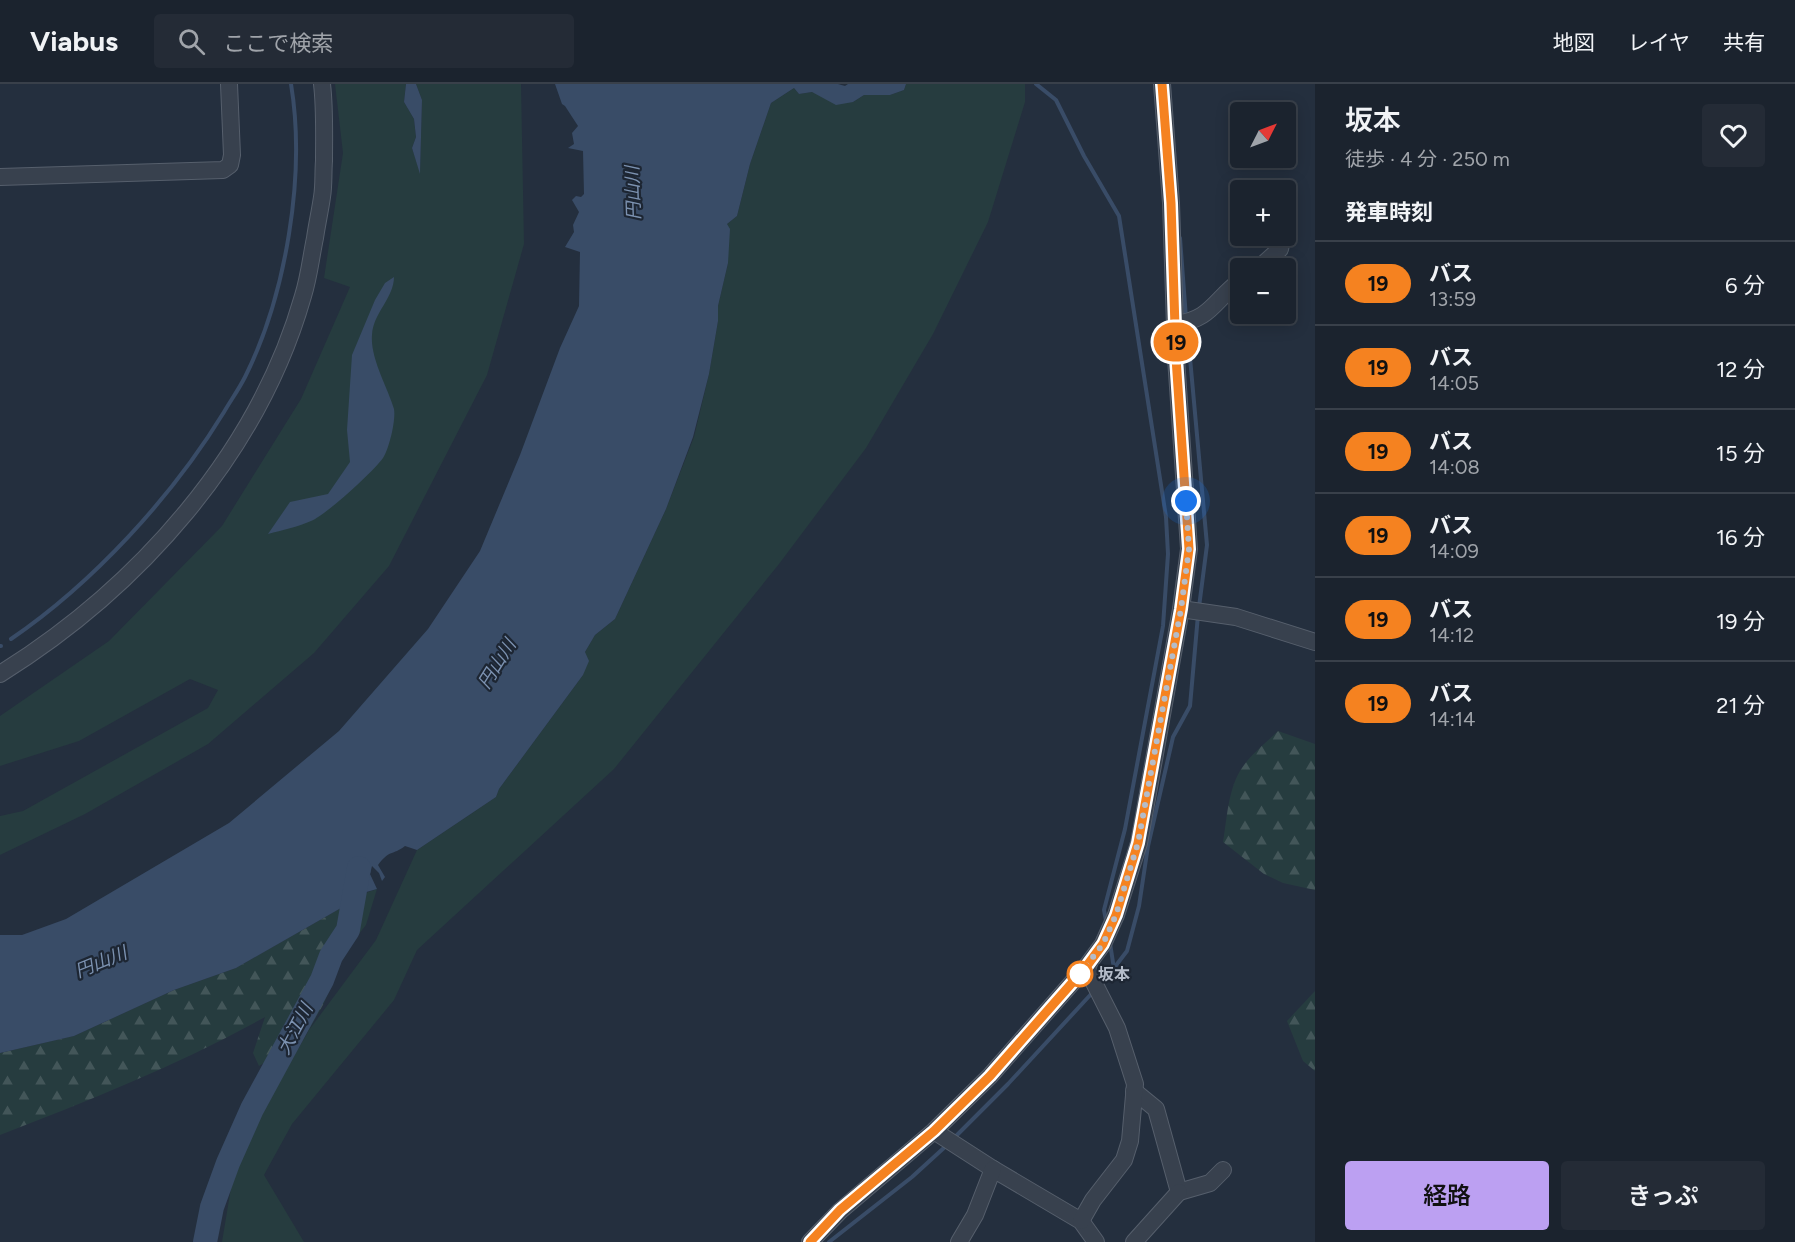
<!DOCTYPE html>
<html lang="ja">
<meta charset="utf-8">
<style>
:root{--surface:#1b232e;--page:#242b36;--text:#f1f3f6;--muted:#a0a4aa;--line:#39404a;--accent:#bca0f2}
body{margin:0;font-family:Figtree,"Noto Sans JP",sans-serif;background:var(--page);color:var(--text);height:100vh;display:flex;flex-direction:column;font-size:22px;white-space:nowrap}
*{box-sizing:border-box;margin:0}
p{font-size:20px;color:var(--muted)}
.icon{flex:none;width:33px;height:33px;fill:none;stroke:currentColor;stroke-width:2;stroke-linecap:round;stroke-linejoin:round}
.map{position:relative;flex:1;overflow:hidden}
.drawer{display:flex;flex-direction:column;background:var(--surface);width:480px}
.drawer>*{flex:none}
.badge{padding:0 12px;border-radius:20px;font-size:21px;line-height:39px}
.needle{width:39px;rotate:48deg}
.controls{position:absolute;left:1230px;top:18px;display:grid;gap:12px}
.controls a{display:grid;place-items:center;width:66px;height:66px;border-radius:6px;background:var(--surface);box-shadow:0 3px 15px #0003,0 0 0 2px var(--line);font-size:30px}
.you{position:absolute;width:30px;height:30px;margin:-15px;border:4px solid #fff;border-radius:50%;background:#1a73e8;box-shadow:0 0 0 9px #1a73e833}
.map>.badge{position:absolute;translate:-50% -50%;box-shadow:0 0 0 3px #fff}
h2{padding:0 30px;font-size:22px;line-height:54px}
.round{display:grid;place-items:center;flex:none;width:63px;height:63px;border-radius:6px;background:var(--page)}
.headline{display:flex;align-items:center;justify-content:space-between;height:102px;padding:0 30px}
h1{font-size:28px;font-weight:600;line-height:45px}
.cta{display:flex;gap:12px;margin-top:auto;padding:12px 30px}
.cta a{flex:1;height:69px;border-radius:6px;background:var(--accent);color:#111;font-size:24px;font-weight:600;line-height:69px;text-align:center}
.cta a+a{background:var(--page);color:var(--text)}
ul{padding:0;list-style:none}
li{display:flex;align-items:center;gap:18px;height:84px;padding:0 30px;border-top:2px solid var(--line)}
li div{flex:1}
li b{display:block;font-size:22px}
li em{font-style:normal}
li .badge{min-width:66px;font-weight:700;text-align:center}
header{display:flex;align-items:center;gap:36px;box-sizing:border-box;height:84px;padding:0 30px;background:var(--surface);border-bottom:2px solid var(--line)}
header strong{font-size:28px}
nav{display:flex;gap:33px;margin-inline-start:auto;font-size:21px}
.search{width:420px;height:54px;background:var(--page);display:flex;align-items:center;gap:15px;box-sizing:border-box;padding:0 21px;border-radius:6px;color:var(--muted);font-size:22px}
main{display:flex;flex:1;min-height:0}
.map>svg:first-child{display:block}
.green{fill:#263c3f}
.forest{fill:url(#forest-firs)}
.water{fill:#394c67}
.lines{fill:none;stroke-linecap:round;stroke-linejoin:round}
.stream{stroke:#394c67;stroke-width:4}
.river{stroke:#394c67;stroke-width:24}
.minor-casing{stroke:#565f6c;stroke-width:18}
.minor{stroke:#38414e;stroke-width:16}
.line-casing{stroke:#fff;stroke-width:14}
.line{stroke:#f58220;stroke-width:9}
.walk{stroke:#b4bcc9;stroke-width:6;stroke-dasharray:0 10.8}
.stop-dot{fill:#fff;stroke:#f58220;stroke-width:3}
.labels{text-anchor:middle;stroke-width:4.5;stroke-linejoin:round;paint-order:stroke}
.stop-label{font-size:16px;font-weight:bold;fill:#b4bcc9;stroke:#1d2633;text-anchor:start}
.water-label{font-size:18px;font-style:italic;fill:#7c92b1;stroke:#1d2633}
</style>
<header>
<strong>Viabus</strong>
<div class="search"><svg class="icon" aria-label="search" viewBox="0 0 24 24"><circle cx="10" cy="10" r="6"/><path d="M15 15l6 6"/></svg>ここで検索</div>
<nav><a>地図</a><a>レイヤ</a><a>共有</a></nav>
</header>
<main>
<div class="map">
<svg width="1315" height="1158" viewBox="0 0 1315 1158">
<defs>
<pattern id="forest-firs" width="22" height="20" patternUnits="userSpaceOnUse" patternTransform="scale(1.5)"><rect width="22" height="20" fill="#263c3f"/><path d="M5 1l3.5 6h-7zM16 11l3.5 6h-7z" fill="#435659"/></pattern>
</defs>
<rect width="100%" height="100%" fill="#242f3e"/>
<g class="green">
<path d="M335,0H406L404,18L414,35L416,53L412,64L420,87L422,16L416,0H521L524,160L487,291L389,482L314,569L208,660L85,730L0,771V732L23,727L208,624L218,606L190,595L79,657L0,682V632L109,557L222,442L301,315L350,203L324,194L343,69Z"/>
<path d="M906,0H1025V18L988,138L933,250L866,364L779,480L614,685L417,866L394,916L292,1040L264,1091L304,1158H222L232,1098L246,1055L309,946L376,856L417,766L496,713L499,705L583,591L585,568L595,551L615,535L666,425L694,353L709,290L718,237V222L728,179L727,140L737,132L750,80L771,19L794,4L799,10L812,8L853,18L864,11H890L904,6Z"/>
<path d="M377,805L366,841L346,866C345,831 338,817 377,805Z"/>
</g>
<g class="forest">
<path d="M1278,647L1315,660V806L1283,799L1264,790L1223,758C1227,735 1228,704 1242,684C1251,670 1266,659 1278,647Z"/>
<path d="M348,820L345,828L346,866L324,919L309,946L294,960L259,982L253,969L265,933C181,980 90,1016 0,1051V969L74,952L174,906L236,884Z"/>
<path d="M1315,907V987L1303,977L1287,937Z"/>
</g>
<g class="water">
<path d="M406,0H416L422,16L420,90L412,64L416,53L414,35L404,18Z"/>
<path d="M555,0H838L845,2L848,0H906L904,6L890,11H864L853,18L836,21L812,8L799,10L794,4L771,19L750,80L737,132L727,140L730,145L728,179L718,222V237L709,290L693,353L666,425L615,535L595,551L585,568L589,577L583,591L499,705L496,713L417,766L405,762C392,772 390,765 378,781L385,793L382,797L379,789L372,782L370,790L377,805L363,809L348,820L236,884L174,906L74,952L0,969V851H22L66,835L229,739L339,647L428,545L480,467L520,371L560,264L579,222L580,168L565,163L574,148L573,141L579,128L572,116L576,112L581,113L584,110L583,67L568,64L574,60L572,49L578,42L565,22L562,20Z"/>
<path d="M394,193C394,214 373,229 372,251C370,274 388,304 394,325C396,336 389,365 383,374C374,387 326,431 311,437C298,443 282,446 268,450L290,418L328,410L350,378L347,346L352,271L375,216L385,199Z"/>
</g>
<g class="lines">
<g class="stream">
<path d="M1036,0L1056,16L1084,72L1119,132L1166,433L1168,470L1163,542L1125,745L1104,826L1106,837"/>
<path d="M1180,154L1186,234"/>
<path d="M1187,241L1207,461L1199,523"/>
<path d="M11,555C93,499 172,413 224,328C231,316 239,305 245,293C286,211 306,91 291,0"/>
<path d="M0,562H1"/>
<path d="M1114,884L1127,867L1139,822L1148,762L1173,653L1190,622L1198,531"/>
<path d="M1100,900L1114,885L1110,859"/>
<path d="M954,1054L1008,1000L1093,908"/>
<path d="M829,1158L912,1093L946,1062"/>
</g>
<path class="river" d="M205,1158L212,1123L228,1079L252,1025L322,896L331,872L348,846L359,784"/>
<defs>
<g id="minor">
<path d="M0,93L223,86L230,81L232,71L229,0"/>
<path d="M1259,184L1280,165L1283,152"/>
<path d="M1175,240C1211,236 1214,216 1240,197"/>
<path d="M1181,525L1236,533L1315,558"/>
<path d="M0,590C138,504 258,370 303,212C309,193 311,173 315,154C317,140 320,127 322,113C324,102 323,89 324,77C324,52 325,25 322,0"/>
<path d="M1134,1007L1156,1025L1179,1108L1210,1099L1223,1086"/>
<path d="M934,1047L993,1085L1081,1137L1096,1158"/>
<path d="M1081,1137L1093,1116L1124,1076L1130,1057L1135,1000L1117,944L1086,883"/>
<path d="M810,1158L840,1127L934,1047L990,992L1086,883L1103,860L1116,831L1139,759L1181,525L1189,465L1176,274L1171,119L1162,0"/>
<path d="M959,1158L975,1131L993,1085"/>
<path d="M1134,1158L1179,1108"/>
</g>
</defs>
<use href="#minor" class="minor-casing"/>
<use href="#minor" class="minor"/>
</g>
<g class="lines">
<defs>
<path id="line" d="M810,1158L840,1126L934,1047L990,992L1086,883L1103,860L1116,831L1138,759L1181,525L1189,465L1176,274L1171,119L1162,0"/>
</defs>
<use href="#line" class="line-casing"/>
<use href="#line" class="line"/>
<path class="walk" d="M1080,890L1103,860L1116,831L1138,759L1181,525L1189,465L1186,417"/>
</g>
<circle class="stop-dot" cx="1080" cy="890" r="12"/>
<g class="labels">
<g class="stop-label">
<text x="1098" y="896">坂本</text>
</g>
<g class="water-label">
<text transform="translate(633 109) rotate(-92)" y="6">円山川</text>
<text transform="translate(497 580) rotate(-58)" y="6">円山川</text>
<text transform="translate(101 878) rotate(-22)" y="6">円山川</text>
<text transform="translate(295 945) rotate(-62)" y="6">大江川</text>
</g>
</g>
</svg>
<div class="controls">
<a><svg class="needle" viewBox="-14 -14 28 28"><path d="M0-13l5 13h-10z" fill="#e53935"/><path d="M0 13l5-13h-10z" fill="#a0a4aa"/></svg></a>
<a>+</a>
<a>−</a>
</div>
<div class="you" style="left:1186px;top:417px"></div>
<b class="badge" style="left:1176px;top:258px;background:#f58220;color:#111">19</b>
</div>
<section class="drawer">
<div class="headline"><div><h1>坂本</h1><p>徒歩 · 4 分 · 250 m</p></div><a class="round"><svg class="icon" aria-label="heart" viewBox="0 0 24 24"><path d="M12 20l-8-8c-3-5 5-10 8-4 3-6 11-1 8 4z"/></svg></a></div>
<h2>発車時刻</h2>
<ul>
<li><span class="badge" style="background:#f58220;color:#111">19</span><div><b>バス</b><p>13:59</p></div><em>6 分</em></li>
<li><span class="badge" style="background:#f58220;color:#111">19</span><div><b>バス</b><p>14:05</p></div><em>12 分</em></li>
<li><span class="badge" style="background:#f58220;color:#111">19</span><div><b>バス</b><p>14:08</p></div><em>15 分</em></li>
<li><span class="badge" style="background:#f58220;color:#111">19</span><div><b>バス</b><p>14:09</p></div><em>16 分</em></li>
<li><span class="badge" style="background:#f58220;color:#111">19</span><div><b>バス</b><p>14:12</p></div><em>19 分</em></li>
<li><span class="badge" style="background:#f58220;color:#111">19</span><div><b>バス</b><p>14:14</p></div><em>21 分</em></li>
</ul>
<div class="cta"><a>経路</a><a>きっぷ</a></div>
</section>
</main>
